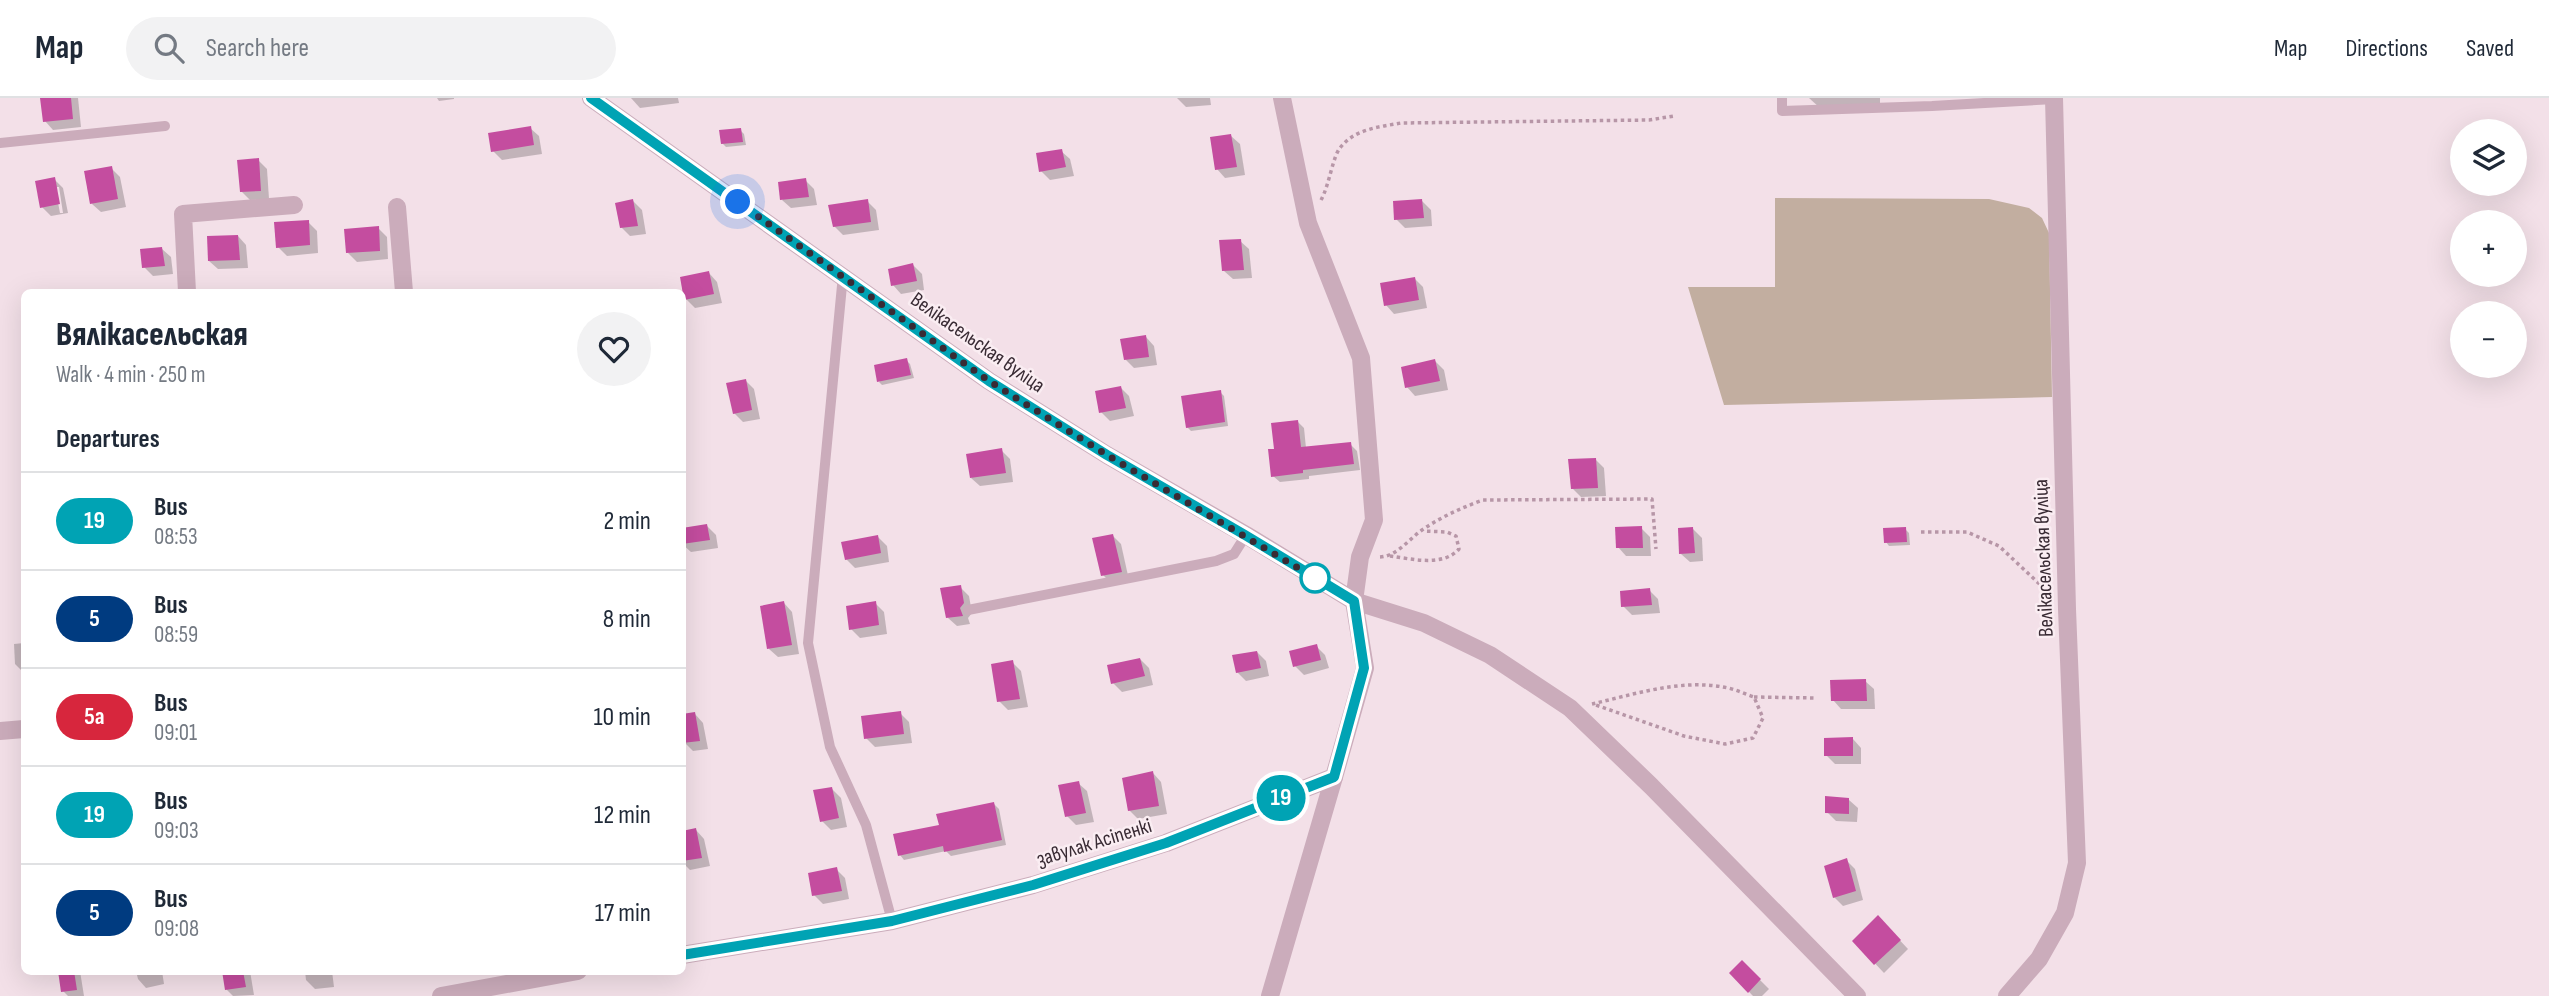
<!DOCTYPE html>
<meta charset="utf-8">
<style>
:root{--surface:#fff;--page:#f2f2f3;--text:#1f2937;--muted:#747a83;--line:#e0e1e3}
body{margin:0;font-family:"Sofia Sans Condensed",sans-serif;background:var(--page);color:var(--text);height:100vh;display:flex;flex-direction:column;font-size:26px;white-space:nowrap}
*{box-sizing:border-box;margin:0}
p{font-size:23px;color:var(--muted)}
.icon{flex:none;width:38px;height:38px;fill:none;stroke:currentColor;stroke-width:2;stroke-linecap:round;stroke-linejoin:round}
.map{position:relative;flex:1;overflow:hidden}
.drawer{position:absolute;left:21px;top:191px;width:665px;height:686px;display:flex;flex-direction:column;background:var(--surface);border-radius:10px;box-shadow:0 7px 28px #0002}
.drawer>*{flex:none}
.badge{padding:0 14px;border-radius:23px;font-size:24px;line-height:46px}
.buttons{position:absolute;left:2450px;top:21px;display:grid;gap:14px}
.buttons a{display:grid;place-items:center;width:77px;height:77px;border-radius:50%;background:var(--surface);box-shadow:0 7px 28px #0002;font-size:35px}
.you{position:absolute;width:35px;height:35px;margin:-18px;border:5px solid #fff;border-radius:50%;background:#1a73e8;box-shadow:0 0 0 10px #1a73e833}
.map>.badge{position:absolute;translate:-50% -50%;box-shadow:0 0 0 4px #fff}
h2{padding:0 35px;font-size:26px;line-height:63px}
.round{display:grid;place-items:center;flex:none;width:74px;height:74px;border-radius:37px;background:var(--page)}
.summary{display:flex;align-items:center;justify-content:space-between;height:119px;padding:0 35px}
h1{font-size:33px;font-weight:800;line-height:52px}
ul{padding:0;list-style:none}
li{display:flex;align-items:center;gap:21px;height:98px;padding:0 35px;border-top:2px solid var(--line)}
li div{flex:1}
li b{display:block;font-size:26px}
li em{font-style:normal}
li .badge{min-width:77px;font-weight:700;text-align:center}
header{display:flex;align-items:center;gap:42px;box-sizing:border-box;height:98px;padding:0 35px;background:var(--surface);border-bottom:2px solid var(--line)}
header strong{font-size:33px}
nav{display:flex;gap:38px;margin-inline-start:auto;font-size:24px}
.search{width:490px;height:63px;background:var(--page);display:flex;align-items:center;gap:18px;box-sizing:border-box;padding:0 24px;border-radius:38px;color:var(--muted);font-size:26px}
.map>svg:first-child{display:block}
.green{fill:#c2aea0}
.shadow{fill:#0003;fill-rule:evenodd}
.building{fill:#c44d9f}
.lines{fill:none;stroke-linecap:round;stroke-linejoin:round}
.path{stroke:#b796a7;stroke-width:3.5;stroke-dasharray:3.5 3.5;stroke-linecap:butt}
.lane{stroke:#cbacbb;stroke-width:10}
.street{stroke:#cbacbb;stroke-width:18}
.line-casing{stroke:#fff;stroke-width:16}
.line{stroke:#00a3b4;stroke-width:10}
.walk{stroke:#392b34;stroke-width:7;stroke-dasharray:0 12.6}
.stop-dot{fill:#fff;stroke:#00a3b4;stroke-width:3.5}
.labels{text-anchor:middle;stroke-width:5;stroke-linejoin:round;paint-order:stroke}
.street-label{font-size:21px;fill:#392b34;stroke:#faedf2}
</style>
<header>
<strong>Map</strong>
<div class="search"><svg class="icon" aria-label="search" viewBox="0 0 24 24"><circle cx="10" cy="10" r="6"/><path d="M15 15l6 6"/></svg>Search here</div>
<nav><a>Map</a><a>Directions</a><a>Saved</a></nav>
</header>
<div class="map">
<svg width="2549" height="898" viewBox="0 0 2549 898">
<rect width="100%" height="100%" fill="#f3e0e8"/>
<path class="green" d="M1775,100L1989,101L2029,110L2042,120L2049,135L2052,299L1724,307L1688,189H1775Z"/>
<g class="shadow">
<path d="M42,0H78L81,29L53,32L45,23Z"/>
<path d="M437,0H454V1L439,3Z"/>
<path d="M631,0H678L679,5L640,10Z"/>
<path d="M1177,0H1210L1211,7L1186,9Z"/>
<path d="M1809,0H1880V9L1820,10Z"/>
<path d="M530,30L539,38L542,56L502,62L493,53Z"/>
<path d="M740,32L744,36L746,47L726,49L722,45Z"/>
<path d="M1231,38L1240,46L1245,77L1225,80L1217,71Z"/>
<path d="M1061,53L1070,61L1074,78L1050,82L1041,73Z"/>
<path d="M258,62L267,71L269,101L250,102L241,93Z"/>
<path d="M111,70L120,79L126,109L101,114L92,106Z"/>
<path d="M54,81L63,90L68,115L51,118L42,109ZM55,89H59L63,115H60Z"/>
<path d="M805,82L814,91L817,107L791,110L782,102Z"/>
<path d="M633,103L642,112L646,136L630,138L621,129Z"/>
<path d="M867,103L876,112L879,132L843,137L834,128Z"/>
<path d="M1422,103L1431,112L1432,128L1405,130L1396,121Z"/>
<path d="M308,124L317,133L318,155L287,158L278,149Z"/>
<path d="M378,130L387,139L388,161L357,164L348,155Z"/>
<path d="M238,138L246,147L248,170L218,171L209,163Z"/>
<path d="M1240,143L1249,151L1252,180L1233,181L1224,173Z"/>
<path d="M162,151L171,159L173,176L153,178L144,169Z"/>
<path d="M913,167L922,176L924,192L901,196L893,187Z"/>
<path d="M709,175L717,184L722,205L695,210L686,201Z"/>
<path d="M1414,180L1423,189L1427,210L1394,216L1386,207Z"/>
<path d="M1146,239L1154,248L1157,267L1134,270L1125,261Z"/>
<path d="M906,262L910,266L914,280L882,287L879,284Z"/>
<path d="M1435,263L1444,272L1448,292L1415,298L1407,289Z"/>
<path d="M745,282L754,291L760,321L743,324L734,315Z"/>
<path d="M1120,289L1129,298L1134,318L1110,323L1101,314Z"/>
<path d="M1220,294L1224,298L1228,328L1191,333L1187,329Z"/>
<path d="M1297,323L1304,330L1306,350L1350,346L1357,353L1360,372L1309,378V381L1280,384L1273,378L1276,352Z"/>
<path d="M1001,352L1010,361L1013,384L980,388L971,380Z"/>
<path d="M1595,361L1604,370L1606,398L1581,399L1572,390Z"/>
<path d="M707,428L716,437L718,450L691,454L682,446Z"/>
<path d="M1641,430L1650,439L1651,458H1626L1618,449Z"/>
<path d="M1693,431L1702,440L1703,463L1690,464L1681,456Z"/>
<path d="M1905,431L1909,435L1910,447L1889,448L1886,444Z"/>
<path d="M1113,438L1121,446L1129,482L1112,486L1103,477Z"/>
<path d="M878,439L887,448L889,464L855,470L846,461Z"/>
<path d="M960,489L969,498L972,515L968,520L970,526L957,528L948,520Z"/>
<path d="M1649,492L1658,501L1660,515L1632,517L1623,508Z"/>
<path d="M784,505L792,514L799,556L778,559L769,551Z"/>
<path d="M875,505L884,514L887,536L860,540L851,531Z"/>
<path d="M24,545V575L15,566L14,546Z"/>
<path d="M1316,548L1325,557L1329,570L1304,577L1295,568Z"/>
<path d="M1257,554L1266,563L1269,578L1246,583L1237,574Z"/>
<path d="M1140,561L1149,570L1153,587L1122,594L1113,585Z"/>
<path d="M1012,564L1021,573L1028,609L1008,612L999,603Z"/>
<path d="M1865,583L1874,591L1875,611H1841L1833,602Z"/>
<path d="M900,615L909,624L912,645L875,649L866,640Z"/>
<path d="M695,616L703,625L708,651L693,653L684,644Z"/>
<path d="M1853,641L1861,650V666H1835L1826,657Z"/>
<path d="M1153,675L1161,684L1167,716L1138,721L1129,712Z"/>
<path d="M1078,685L1087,693L1094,724L1076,727L1067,718Z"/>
<path d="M832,691L841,700L847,729L831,732L822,723Z"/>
<path d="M1849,702L1858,710L1857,724L1836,723L1827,714Z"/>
<path d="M994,706L999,711L1006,747L951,758L946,753L904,762L900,757L941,728Z"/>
<path d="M696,732L704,741L710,768L690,772L682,764V735Z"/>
<path d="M1846,762L1855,771L1863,802L1843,808L1834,799Z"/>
<path d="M836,771L845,780L849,801L823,806L814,797Z"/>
<path d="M1878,819L1908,851L1884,875L1854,843Z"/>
<path d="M1742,864L1769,891L1762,898H1753L1731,875Z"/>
<path d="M60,873H80L84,898H68L63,893Z"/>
<path d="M136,873H162L164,886L146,890L138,881Z"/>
<path d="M223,873H250L254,897L233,898L227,892Z"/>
<path d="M305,873H332L334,889L315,891L306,882Z"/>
<path d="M361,873H381V874L363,876Z"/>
</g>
<g class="building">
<path d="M40,0H71L73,21L43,24Z"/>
<path d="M531,28L534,47L491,54L488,35Z"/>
<path d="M741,30L743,44L721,46L719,32Z"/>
<path d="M1231,36L1237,69L1215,72L1210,39Z"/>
<path d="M1062,51L1066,69L1039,74L1036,55Z"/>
<path d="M259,60L261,93L240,94L237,62Z"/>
<path d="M112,68L118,101L90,106L84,73Z"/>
<path d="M55,79L60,106L40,110L35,83Z"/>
<path d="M806,80L809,99L780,102L778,84Z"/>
<path d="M633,101L638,128L620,130L615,105Z"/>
<path d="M868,101L871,124L833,129L828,107Z"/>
<path d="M1422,101L1424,120L1394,122L1393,103Z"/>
<path d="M309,122L310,147L276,150L274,124Z"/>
<path d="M379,128L380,153L346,155L344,131Z"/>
<path d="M238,137L240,162L208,163L207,138Z"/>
<path d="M1241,141L1244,172L1222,173L1219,142Z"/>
<path d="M162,149L165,168L142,170L140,151Z"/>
<path d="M913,165L917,183L891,188L888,171Z"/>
<path d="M709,173L714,196L684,202L680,179Z"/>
<path d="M1415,179L1419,202L1384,208L1380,185Z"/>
<path d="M1146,237L1149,259L1124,262L1120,241Z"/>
<path d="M907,260L911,277L877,284L874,267Z"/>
<path d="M1435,261L1440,283L1405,290L1401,269Z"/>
<path d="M746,281L752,312L733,316L726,285Z"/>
<path d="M1121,288L1126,310L1099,315L1095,293Z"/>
<path d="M1221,292L1225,324L1186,330L1181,298Z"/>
<path d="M1298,322L1301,349L1351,344L1354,366L1303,372V375L1271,379L1268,351H1274L1271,325Z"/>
<path d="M1002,350L1006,375L970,380L966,356Z"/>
<path d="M1596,360L1598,390L1571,391L1568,361Z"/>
<path d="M707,426L710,442L682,446V430Z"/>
<path d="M1642,428L1643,450H1616L1615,429Z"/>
<path d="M1693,429L1695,455L1679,456L1678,430Z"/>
<path d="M1906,429L1907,444L1884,445L1883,430Z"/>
<path d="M1113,436L1122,474L1101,478L1092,440Z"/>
<path d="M878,437L881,455L845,462L841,444Z"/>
<path d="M961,487L964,505L960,510L963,518L946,520L940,490Z"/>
<path d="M1650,490L1652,507L1621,509L1620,493Z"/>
<path d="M784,503L792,547L767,551L760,508Z"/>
<path d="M876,503L879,527L849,532L846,508Z"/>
<path d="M1317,546L1321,562L1293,569L1289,553Z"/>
<path d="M1257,553L1261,570L1236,575L1232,557Z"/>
<path d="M1140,560L1145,578L1111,586L1107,567Z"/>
<path d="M1013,562L1020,601L997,604L991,566Z"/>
<path d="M1866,581L1867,603H1831L1830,582Z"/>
<path d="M901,613L904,636L864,641L861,618Z"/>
<path d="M695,614L700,643L682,645V616Z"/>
<path d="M1853,639V658H1824V640Z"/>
<path d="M1153,673L1159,708L1128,713L1122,680Z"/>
<path d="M1079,683L1086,715L1065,719L1058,687Z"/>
<path d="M832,689L839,720L820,724L813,692Z"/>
<path d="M1825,698L1849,700V716L1825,715Z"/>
<path d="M994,704L1002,742L944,754L943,748L898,758L893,736L939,727L936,716Z"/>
<path d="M696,730L702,760L682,763V733Z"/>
<path d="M1847,760L1856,793L1833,800L1824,768Z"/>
<path d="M837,769L842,793L812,798L808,775Z"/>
<path d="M1878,817L1901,842L1874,867L1852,843Z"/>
<path d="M1742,862L1761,881L1748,895L1729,875Z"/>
<path d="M58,873H74L77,892L61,894Z"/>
<path d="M222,873H243L246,889L225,892Z"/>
</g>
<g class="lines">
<g class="path">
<path d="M1321,102C1329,88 1333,58 1340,50C1354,31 1379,29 1401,25L1649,22L1674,18"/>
<path d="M1921,434H1967L1999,448L2048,494"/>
<path d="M1390,458C1412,461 1443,469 1459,451L1456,438L1447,434L1424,433"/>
<path d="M1380,459C1397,458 1408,442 1422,432C1441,419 1461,410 1483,402L1652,401L1656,451"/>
<path d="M1754,599L1815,600"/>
<path d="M1592,606C1635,596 1684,580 1728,590C1737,592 1745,596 1754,599L1763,620L1753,640L1725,646L1684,638L1593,606"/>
</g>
<g class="lane">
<path d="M1782,0V13L1932,8L2054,1"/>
<path d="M0,45L165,28"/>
<path d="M843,177L808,545L830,649L866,727L892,823"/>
<path d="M968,512L1216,463L1234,456L1246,437"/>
</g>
<g class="street">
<path d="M591,0L989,283L1107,357L1246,437L1354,503L1424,525L1490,557L1570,610L1651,688L1857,898"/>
<path d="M397,109L404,194"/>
<path d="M187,194L183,116L294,107"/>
<path d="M0,633L24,631"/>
<path d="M682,857L892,823L1033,787L1166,745L1334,679L1365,570L1354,503L1360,459L1374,422L1361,260L1308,125L1282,0"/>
<path d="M441,898L578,873"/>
<path d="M1270,898L1334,679"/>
<path d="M2007,898L2039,861L2065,815L2077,765L2067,511L2054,0"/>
</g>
</g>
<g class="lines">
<defs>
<path id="line" d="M591,0L989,283L1107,357L1245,437L1354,503L1364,570L1334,679L1166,745L1033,787L892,823L682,857"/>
</defs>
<use href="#line" class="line-casing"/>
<use href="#line" class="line"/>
<path class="walk" d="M738,104L989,283L1107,357L1315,480"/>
</g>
<circle class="stop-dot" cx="1315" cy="480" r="14"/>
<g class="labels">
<g class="street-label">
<text transform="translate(978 244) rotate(35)" y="7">Велікасельская вуліца</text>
<text transform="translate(2043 460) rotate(-92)" y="7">Велікасельская вуліца</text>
<text transform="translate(1094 744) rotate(-17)" y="7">завулак Асіпенкі</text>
</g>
</g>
</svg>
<div class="buttons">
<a><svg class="icon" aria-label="layers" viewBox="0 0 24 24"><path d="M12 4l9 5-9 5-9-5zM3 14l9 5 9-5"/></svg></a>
<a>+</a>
<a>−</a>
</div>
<div class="you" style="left:738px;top:104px"></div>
<b class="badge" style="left:1281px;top:700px;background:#00a3b4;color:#fff">19</b>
<section class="drawer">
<div class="summary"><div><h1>Вялікасельская</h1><p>Walk · 4 min · 250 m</p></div><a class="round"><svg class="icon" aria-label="heart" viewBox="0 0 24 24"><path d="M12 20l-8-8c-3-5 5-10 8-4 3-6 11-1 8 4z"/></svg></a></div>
<h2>Departures</h2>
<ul>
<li><span class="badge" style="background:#00a3b4;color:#fff">19</span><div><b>Bus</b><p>08:53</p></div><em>2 min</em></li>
<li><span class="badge" style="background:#003b80;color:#fff">5</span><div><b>Bus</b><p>08:59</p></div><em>8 min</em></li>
<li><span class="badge" style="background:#d7263d;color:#fff">5а</span><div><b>Bus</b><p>09:01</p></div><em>10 min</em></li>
<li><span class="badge" style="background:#00a3b4;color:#fff">19</span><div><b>Bus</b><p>09:03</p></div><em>12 min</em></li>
<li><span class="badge" style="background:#003b80;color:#fff">5</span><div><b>Bus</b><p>09:08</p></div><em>17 min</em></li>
</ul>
</section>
</div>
